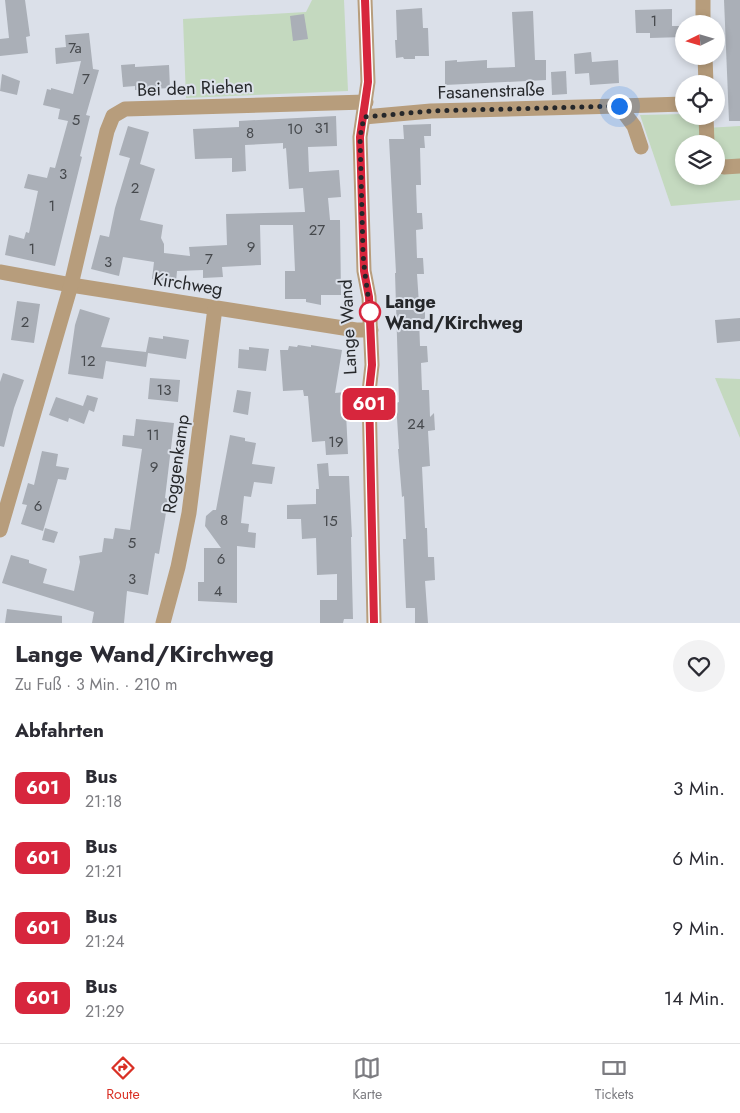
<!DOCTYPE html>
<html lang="de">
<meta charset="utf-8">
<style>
:root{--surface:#fff;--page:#f2f2f3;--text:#2b2b33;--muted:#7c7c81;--line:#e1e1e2;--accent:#d93025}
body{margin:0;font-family:Jost,sans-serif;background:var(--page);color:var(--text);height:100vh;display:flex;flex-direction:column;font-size:19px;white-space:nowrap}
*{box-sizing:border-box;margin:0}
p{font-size:16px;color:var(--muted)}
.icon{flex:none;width:28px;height:28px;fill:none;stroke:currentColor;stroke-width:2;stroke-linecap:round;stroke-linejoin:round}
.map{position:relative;height:623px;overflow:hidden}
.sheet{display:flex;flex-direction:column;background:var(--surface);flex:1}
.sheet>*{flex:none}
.badge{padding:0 10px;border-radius:8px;font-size:18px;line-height:32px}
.needle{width:32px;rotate:265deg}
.fabs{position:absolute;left:675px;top:15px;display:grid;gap:10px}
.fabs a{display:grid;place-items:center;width:50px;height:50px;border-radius:50%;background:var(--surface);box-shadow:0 2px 8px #0003;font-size:25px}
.you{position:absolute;width:25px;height:25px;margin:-12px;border:4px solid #fff;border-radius:50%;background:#1a73e8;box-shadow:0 0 0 8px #1a73e833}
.map>.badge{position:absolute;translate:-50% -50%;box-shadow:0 0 0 2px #fff}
h2{padding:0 15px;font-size:19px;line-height:45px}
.round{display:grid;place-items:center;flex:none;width:52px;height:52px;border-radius:26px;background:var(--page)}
.head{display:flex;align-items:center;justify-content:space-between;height:85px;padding:0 15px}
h1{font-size:24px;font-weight:700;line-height:38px}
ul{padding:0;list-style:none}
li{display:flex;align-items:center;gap:15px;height:70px;padding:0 15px}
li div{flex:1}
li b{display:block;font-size:19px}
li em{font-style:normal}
li .badge{min-width:55px;font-weight:700;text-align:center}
.tabs{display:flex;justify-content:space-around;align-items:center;height:70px;border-top:1px solid var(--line);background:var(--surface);font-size:14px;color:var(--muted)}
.tabs a{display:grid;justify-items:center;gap:2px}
.tabs .on{color:var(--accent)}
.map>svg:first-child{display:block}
.green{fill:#c4d9bf}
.building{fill:#aaafb7}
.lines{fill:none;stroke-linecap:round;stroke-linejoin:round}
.minor{stroke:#b79d7c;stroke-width:15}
.line-casing{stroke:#fff;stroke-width:11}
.line{stroke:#d7263d;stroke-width:8}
.walk{stroke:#25272a;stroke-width:5;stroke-dasharray:0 9}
.stop-dot{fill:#fff;stroke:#d7263d;stroke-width:2.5}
.labels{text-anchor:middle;stroke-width:4;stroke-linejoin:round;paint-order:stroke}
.number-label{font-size:15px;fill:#46494d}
.street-label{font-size:18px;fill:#25272a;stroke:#dbe0e9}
.stop-label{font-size:18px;font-weight:bold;fill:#25272a;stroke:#dbe0e9;text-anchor:start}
</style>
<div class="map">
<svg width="740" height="623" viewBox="0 0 740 623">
<rect width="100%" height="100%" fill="#dbe0e9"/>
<g class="green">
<path d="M312,0H344L348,91L186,98L183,19L306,12Z"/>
<path d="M684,114V116H692L701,126L702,144H684V176H716V172H740V200L671,206L640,115Z"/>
<path d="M740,126V166L716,164V144H707L706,128Z"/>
<path d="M715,378L740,379V438Z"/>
</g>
<g class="building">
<path d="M5,0H25L30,36L26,37L28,53L0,56V39L9,38Z"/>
<path d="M724,0H740V121H729Z"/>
<path d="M422,8L423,28H428L429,56H415V59H404L403,57L396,58L395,40H397L396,10Z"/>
<path d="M672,9V26H684V37L650,38V33H636L635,10Z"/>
<path d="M533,11L535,60H546V80L445,85V61L457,60V62L487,60V68L515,67L512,12Z"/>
<path d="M304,14L308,39L293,41L290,16Z"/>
<path d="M89,33L93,69L99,70L86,115L90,116L80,156L82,157L55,266L5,255L9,235L24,239L26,232L29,233L38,191L24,188L28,174L47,178L50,167L55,168L68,121L58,119L60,109L43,105L47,89L51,90V88L73,94L81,61L56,64L55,48L66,47L65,35Z"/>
<path d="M591,52L592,62L618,60L619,83L590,85L589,73L575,74L574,54Z"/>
<path d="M135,64V67L169,65L170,88L135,90V86L123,87L121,65Z"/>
<path d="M566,71L567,94L552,95L551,72Z"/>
<path d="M2,74L20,81L17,95L0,91Z"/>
<path d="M336,116L337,146L308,147L309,172L339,170L341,197L328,198L330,220H340L341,295H321V305L306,302V299H285V271H295L293,225H260L261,265L222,267L223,277L203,278V270L177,271L176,282L152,279L154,262L123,257L119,276L91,269L100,235L109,237L115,208L130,158L119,155L128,126L149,132L140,164L155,169L140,220L163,225L161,238L164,244V253L190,256L189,247L227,245L226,214L305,212L303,188L289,189L286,148L283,149V143L245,145L246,171L232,172V158L195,159L193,129L239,127V121Z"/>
<path d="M431,124V136H424L425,148H420L421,185H416L417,213H422L423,229L416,230L417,258H423L424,274H417L419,304L424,303L425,311V319H419L420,346H427L428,362L421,363L422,390H429L430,417L434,413L435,430L428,431L430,466L422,467L425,528H427L428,557H434L435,580L425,581L428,623H415V608H406L403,539H406L404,496L402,497L398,449H399L396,403L399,402L395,273H396L389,139H404L403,125Z"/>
<path d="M17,301L40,304L34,343L11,340Z"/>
<path d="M80,309L110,318L101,347L146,352L149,337L163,339V336L189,340L186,359L148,353L146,367L106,361L103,379L68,374L75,325Z"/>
<path d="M740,318V341L717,343L715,320Z"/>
<path d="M298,345L311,347V345L342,350L335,393L345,392L348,454L326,455L325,441L312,442L308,396H304L303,390L283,391L280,350H288L289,346L297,347Z"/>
<path d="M249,347L269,349L266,371L238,368L239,349L249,350Z"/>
<path d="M3,373L24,380L14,408L4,447L0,446V382Z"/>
<path d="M150,378L180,380L178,402L148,399Z"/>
<path d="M237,390L251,392L248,415L233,412Z"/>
<path d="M87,395L98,398L94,412L89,410L84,424L69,418L68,422L49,415L56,397L83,406Z"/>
<path d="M136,419L174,423L165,498L168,499L165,519L159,554L155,553L148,595L127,591L124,623H92L94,612L2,583L11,555L29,560V563L47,569L43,583L74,591L80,562L79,556L102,552L104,538L113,539L115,528L130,530L142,449L122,446L123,435L134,436Z"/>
<path d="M230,435L245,438V441L256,443L252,464L275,467L272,484L254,482L251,497L244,496L241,523L249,524L248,532L256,533L255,548L237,546V603L198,601V582H204V548H221L205,526L206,516L213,510H216Z"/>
<path d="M42,451L58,454L56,466L69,468L66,480L58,479L43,531L21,524L27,505L22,504L28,483L34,485Z"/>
<path d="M328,463L329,476H349L352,537H351L353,619H344L343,623H320V600H337V574L317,575L316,538L302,539L301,519H287V505L316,504V489H319L317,464Z"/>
<path d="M45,528L58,532L54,543L42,540Z"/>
<path d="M7,609L62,616V623H5Z"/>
</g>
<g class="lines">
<g class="minor">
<path d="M365,0L368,82L360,137L364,271L369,297L372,365L369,392L374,623"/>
<path d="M703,0V24"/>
<path d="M705,56L706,84"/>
<path d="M619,106L684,104"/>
<path d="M706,116L707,144"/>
<path d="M364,117L431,111L619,106L634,126L641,147"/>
<path d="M716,164L724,167L740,166"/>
<path d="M0,272L71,285L356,330H371"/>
<path d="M0,530L71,285L107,131L113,116L125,109L366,102"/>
<path d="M163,623L178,567L189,513L215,308"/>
</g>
</g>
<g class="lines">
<defs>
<path id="line" d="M365,0L368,82L360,137L364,271L369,297L372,365L369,392L374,623"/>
</defs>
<use href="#line" class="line-casing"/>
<use href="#line" class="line"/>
<path class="walk" d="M370,312C368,292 364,272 363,252L360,137L364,117L431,111L619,106"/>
</g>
<circle class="stop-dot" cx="370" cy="312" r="10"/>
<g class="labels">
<g class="number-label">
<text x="654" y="26">1</text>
<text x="75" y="53">7a</text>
<text x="86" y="84">7</text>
<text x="76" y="125">5</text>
<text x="322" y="133">31</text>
<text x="295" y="134">10</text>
<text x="250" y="138">8</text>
<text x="63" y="179">3</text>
<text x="135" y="193">2</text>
<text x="52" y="211">1</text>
<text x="317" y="235">27</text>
<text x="251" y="252">9</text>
<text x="32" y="254">1</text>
<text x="209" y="264">7</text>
<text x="108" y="267">3</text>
<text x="25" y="327">2</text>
<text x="88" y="366">12</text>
<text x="164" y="395">13</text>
<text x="416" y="429">24</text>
<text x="153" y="440">11</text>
<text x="336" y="447">19</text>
<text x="154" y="472">9</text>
<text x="38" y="511">6</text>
<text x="224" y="525">8</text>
<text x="330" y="526">15</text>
<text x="132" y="548">5</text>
<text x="221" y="564">6</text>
<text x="132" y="584">3</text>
<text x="218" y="596">4</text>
</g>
<g class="street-label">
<text transform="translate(195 88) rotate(-2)" y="6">Bei den Riehen</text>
<text transform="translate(491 91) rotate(-2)" y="6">Fasanenstraße</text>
<text transform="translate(188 284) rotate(9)" y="6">Kirchweg</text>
<text transform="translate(348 327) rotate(-93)" y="6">Lange Wand</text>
<text transform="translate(176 464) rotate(-82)" y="6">Roggenkamp</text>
</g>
<g class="stop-label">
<text x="385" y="308">Lange<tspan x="385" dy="21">Wand/Kirchweg</tspan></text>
</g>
</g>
</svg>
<div class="fabs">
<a><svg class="needle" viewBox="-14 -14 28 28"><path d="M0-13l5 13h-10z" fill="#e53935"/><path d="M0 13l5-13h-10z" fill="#7c7c81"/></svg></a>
<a><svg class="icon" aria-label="locate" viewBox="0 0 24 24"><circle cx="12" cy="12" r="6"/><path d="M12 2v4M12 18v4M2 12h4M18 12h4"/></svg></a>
<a><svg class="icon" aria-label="layers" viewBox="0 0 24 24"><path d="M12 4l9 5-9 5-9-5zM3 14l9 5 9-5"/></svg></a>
</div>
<div class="you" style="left:619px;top:106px"></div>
<b class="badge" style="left:369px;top:404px;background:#d7263d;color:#fff">601</b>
</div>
<section class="sheet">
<div class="head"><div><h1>Lange Wand/Kirchweg</h1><p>Zu Fuß · 3 Min. · 210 m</p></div><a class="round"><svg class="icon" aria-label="heart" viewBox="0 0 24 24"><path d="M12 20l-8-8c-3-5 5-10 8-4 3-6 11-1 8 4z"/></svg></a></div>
<h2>Abfahrten</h2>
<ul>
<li><span class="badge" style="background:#d7263d;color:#fff">601</span><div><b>Bus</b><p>21:18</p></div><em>3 Min.</em></li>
<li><span class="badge" style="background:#d7263d;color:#fff">601</span><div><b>Bus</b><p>21:21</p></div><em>6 Min.</em></li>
<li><span class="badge" style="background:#d7263d;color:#fff">601</span><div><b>Bus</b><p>21:24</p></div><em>9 Min.</em></li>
<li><span class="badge" style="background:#d7263d;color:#fff">601</span><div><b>Bus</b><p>21:29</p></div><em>14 Min.</em></li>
</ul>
</section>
<nav class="tabs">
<a class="on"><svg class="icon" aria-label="directions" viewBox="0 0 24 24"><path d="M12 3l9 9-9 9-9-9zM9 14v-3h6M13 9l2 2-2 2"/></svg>Route</a>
<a><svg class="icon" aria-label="map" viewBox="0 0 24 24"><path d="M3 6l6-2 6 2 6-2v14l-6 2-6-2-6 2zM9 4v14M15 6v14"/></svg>Karte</a>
<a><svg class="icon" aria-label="tickets" viewBox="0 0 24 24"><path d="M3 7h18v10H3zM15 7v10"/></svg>Tickets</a>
</nav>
